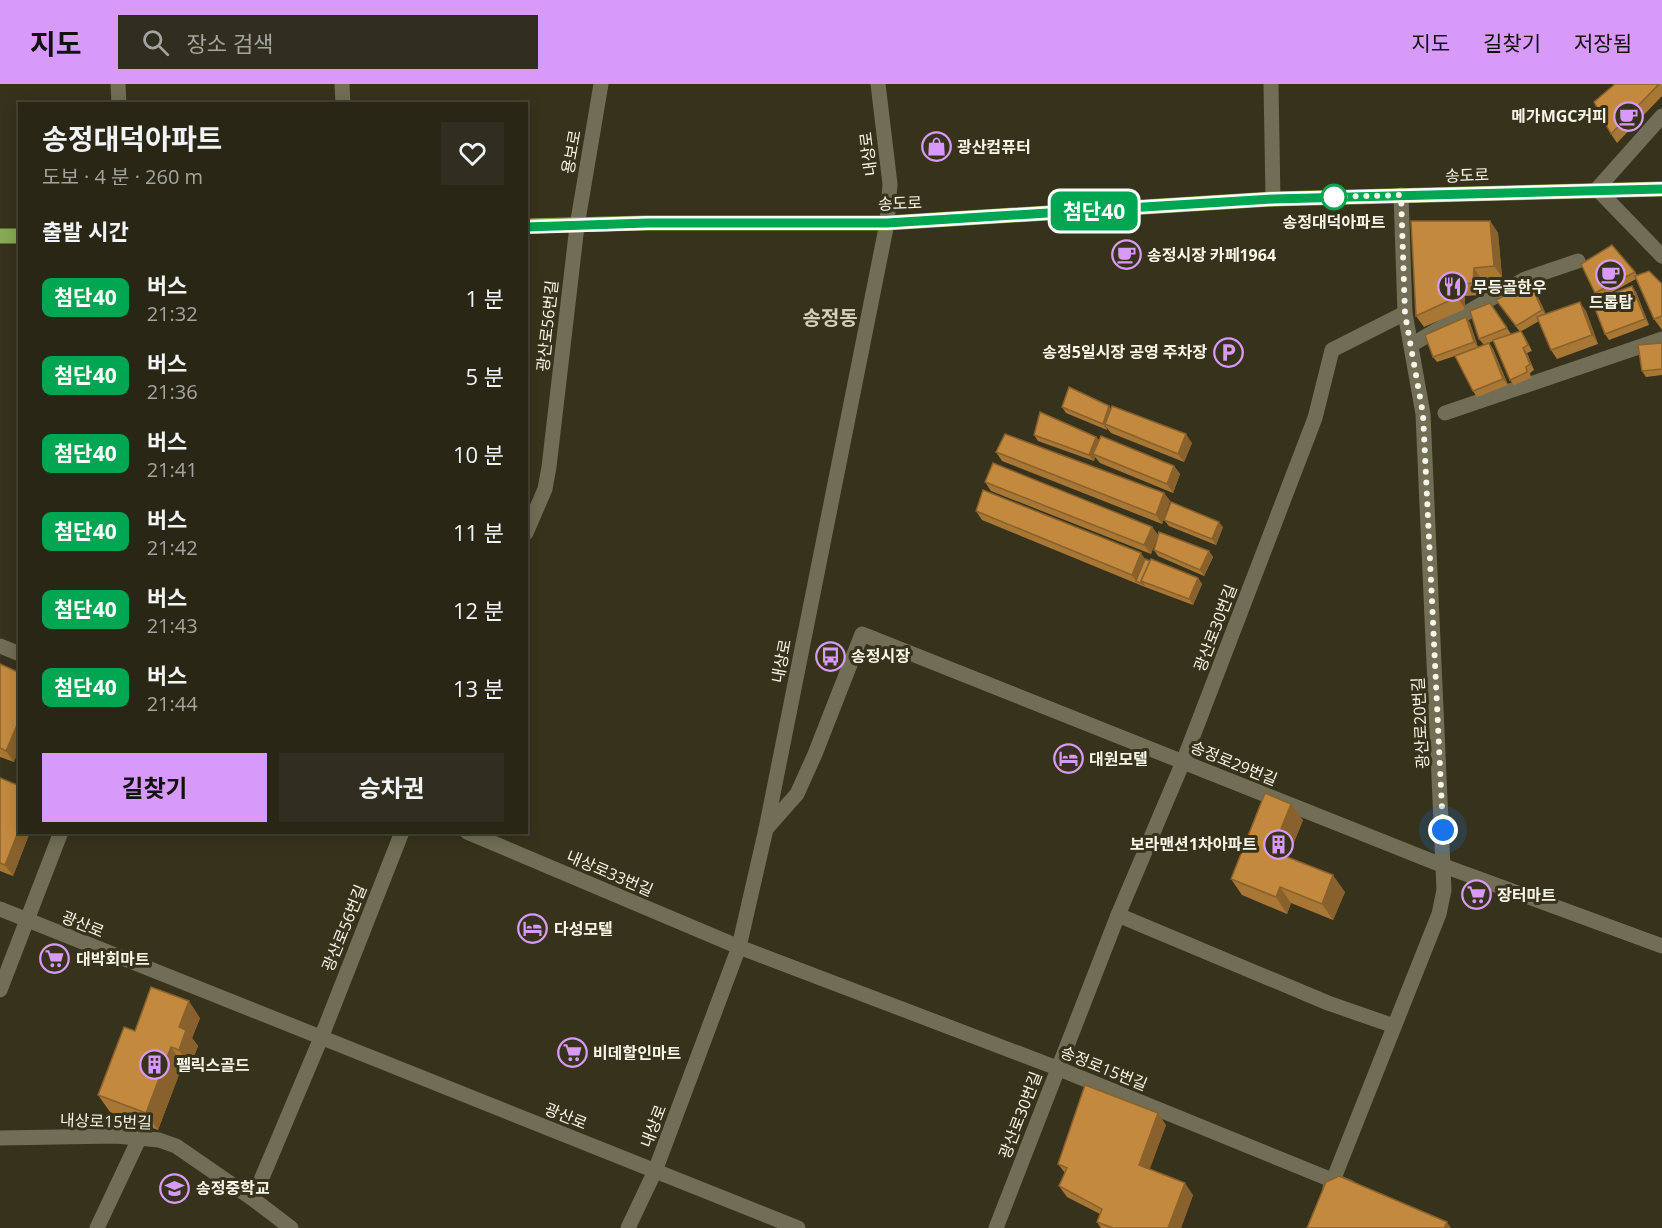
<!DOCTYPE html>
<html lang="ko">
<meta charset="utf-8">
<style>
:root{--surface:#282615;--page:#302e1e;--text:#f1f3f6;--muted:#a5a5a0;--line:#444334;--accent:#d89af8}
body{margin:0;font-family:"Open Sans","Noto Sans KR",sans-serif;background:var(--page);color:var(--text);height:100vh;display:flex;flex-direction:column;font-size:22px;white-space:nowrap}
*{box-sizing:border-box;margin:0}
p{font-size:20px;color:var(--muted)}
.icon{flex:none;width:33px;height:33px;fill:none;stroke:currentColor;stroke-width:2;stroke-linecap:round;stroke-linejoin:round}
.map{position:relative;flex:1;overflow:hidden}
.panel{position:absolute;left:18px;top:18px;width:510px;height:732px;display:flex;flex-direction:column;background:var(--surface);border-radius:0px;box-shadow:0 3px 15px #0003,0 0 0 2px var(--line)}
.panel>*{flex:none}
.badge{padding:0 12px;border-radius:9px;font-size:21px;line-height:39px}
.you{position:absolute;width:30px;height:30px;margin:-15px;border:4px solid #fff;border-radius:50%;background:#1a73e8;box-shadow:0 0 0 9px #1a73e833}
.map>.badge{position:absolute;translate:-50% -50%;box-shadow:0 0 0 3px #fff}
h2{padding:0 24px;font-size:22px;line-height:54px}
.round{display:grid;place-items:center;flex:none;width:63px;height:63px;border-radius:0px;background:var(--page)}
.overview{display:flex;align-items:center;justify-content:space-between;height:102px;padding:0 24px}
h1{font-size:28px;font-weight:700;line-height:45px}
.action{display:flex;gap:12px;margin-top:auto;padding:12px 24px}
.action a{flex:1;height:69px;border-radius:0px;background:var(--accent);color:#111;font-size:24px;font-weight:700;line-height:69px;text-align:center}
.action a+a{background:var(--page);color:var(--text)}
ul{padding:0;list-style:none}
li{display:flex;align-items:center;gap:18px;height:78px;padding:0 24px}
li div{flex:1}
li b{display:block;font-size:22px}
li em{font-style:normal}
li .badge{min-width:66px;font-weight:700;text-align:center}
header{display:flex;align-items:center;gap:36px;box-sizing:border-box;height:84px;padding:0 30px;background:var(--accent);color:#111}
header strong{font-size:28px}
nav{display:flex;gap:33px;margin-inline-start:auto;font-size:21px}
.search{width:420px;height:54px;background:var(--page);display:flex;align-items:center;gap:15px;box-sizing:border-box;padding:0 21px;border-radius:0px;color:var(--muted);font-size:22px}
.map>svg:first-child{display:block}
.lines{fill:none;stroke-linecap:round;stroke-linejoin:round}
.minor{stroke:#716e55;stroke-width:15}
.secondary{stroke:#716e55;stroke-width:15}
.primary{stroke:#88aa52;stroke-width:15}
.wall{fill:#a87736}
.shaded-wall{fill:#88612c}
.building{fill:#c38a3f;stroke:#88612c;stroke-width:1.5}
.line-casing{stroke:#fff;stroke-width:14}
.line{stroke:#00a651;stroke-width:9}
.walk{stroke:#f7f5e7;stroke-width:6;stroke-dasharray:0 10.8}
.stop-dot{fill:#fff;stroke:#00a651;stroke-width:3}
.labels{text-anchor:middle;stroke-width:6;stroke-linejoin:round;paint-order:stroke}
.poi-label{font-size:16px;font-weight:bold;fill:#f7f5e7;stroke:#36321c;text-anchor:start}
.street-label{font-size:16px;fill:#f7f5e7;stroke:#36321c}
.stop-label{font-size:16px;font-weight:bold;fill:#f7f5e7;stroke:#36321c}
.quarter-label{font-size:20px;font-weight:bold;fill:#d4d0b5;stroke:#36321c}
</style>
<header>
<strong>지도</strong>
<div class="search"><svg class="icon" aria-label="search" viewBox="0 0 24 24"><circle cx="10" cy="10" r="6"/><path d="M15 15l6 6"/></svg>장소 검색</div>
<nav><a>지도</a><a>길찾기</a><a>저장됨</a></nav>
</header>
<div class="map">
<svg width="1662" height="1144" viewBox="0 0 1662 1144">
<rect width="100%" height="100%" fill="#36321c"/>
<g class="lines">
<g class="minor">
<path d="M118,0L119,20"/>
<path d="M342,0L343,20"/>
<path d="M1271,0L1273,115"/>
<path d="M1411,261L1525,195L1578,177"/>
<path d="M1445,329L1662,255"/>
<path d="M526,449L545,405L549,383L577,142L601,0"/>
<path d="M0,562L20,570"/>
<path d="M766,745L797,710L815,670L862,550L1444,782L1662,862"/>
<path d="M467,748L739,863L1057,984L1349,1103"/>
<path d="M1118,831L1328,919L1394,942"/>
<path d="M0,906L61,748"/>
<path d="M0,1054L116,1052L159,1056L176,1062L253,1115L291,1144"/>
<path d="M1330,1104L1439,830L1444,806L1423,330L1405,229L1401,111"/>
<path d="M253,1115L321,954L402,748"/>
<path d="M97,1144L139,1055"/>
<path d="M996,1144L1118,831L1183,678L1315,334L1332,266L1405,229"/>
</g>
<g class="secondary">
<path d="M1662,32L1597,105L1662,172"/>
<path d="M0,825L798,1144"/>
<path d="M628,1144L655,1087L739,863L766,745L887,139L890,100L878,0"/>
</g>
<g class="primary">
<path d="M526,142L647,139H887L1273,115L1662,105"/>
<path d="M0,152H20"/>
</g>
</g>
<g class="wall">
<path d="M1615,0H1662V12L1617,59L1611,50Z"/>
<path d="M1490,137L1498,149L1502,193L1482,196L1481,211L1465,212V225L1424,243L1416,232Z"/>
<path d="M1635,188L1637,191L1662,200V246L1654,235L1636,195L1603,213L1632,202L1636,208L1649,241L1609,256L1605,250L1599,214L1595,209Z"/>
<path d="M1530,198L1534,204L1545,230L1586,227L1598,260L1557,275L1551,266L1539,237L1520,248L1496,216Z"/>
<path d="M1490,219L1511,250L1500,254L1521,247L1525,253L1532,267L1527,269L1534,286L1530,289L1531,294L1514,301L1510,296L1493,257L1489,259L1493,265L1508,301L1477,313L1473,307L1464,269L1437,278L1433,273L1466,233L1470,239L1478,263L1484,261L1479,255Z"/>
<path d="M1662,259V291L1646,293L1642,287Z"/>
<path d="M1062,323L1111,325L1192,359L1184,378L1111,349L1107,344V346L1066,329Z"/>
<path d="M1034,351L1096,353L1099,356L1174,382L1180,390L1173,409L1100,379L1095,373L1094,377L1038,357Z"/>
<path d="M996,368L1164,409L1170,417L1162,440L1002,377Z"/>
<path d="M985,398L1152,443L1158,451L1209,467L1213,473L1204,492L1158,472L1154,466L1157,453L1151,470L991,407Z"/>
<path d="M976,427L1145,475L1198,494L1202,500L1193,521L1145,503L982,436Z"/>
<path d="M1164,436L1223,443L1216,461L1169,442Z"/>
<path d="M0,580L14,678L0,673Z"/>
<path d="M0,694L20,748H30L13,792L0,787Z"/>
<path d="M1303,736L1288,773L1345,808L1333,836L1291,819L1287,830L1242,811L1231,795Z"/>
<path d="M200,934L192,954L198,962L190,983L183,980L158,1046L110,1028L98,1011L135,947Z"/>
<path d="M1166,1041L1149,1085L1193,1111L1181,1144H1101L1097,1138L1100,1130L1067,1113L1059,1102L1065,1089L1058,1080Z"/>
</g>
<g class="shaded-wall">
<path d="M1490,137L1498,149L1502,193L1494,182Z"/>
<path d="M1474,184L1482,196L1481,211L1473,199Z"/>
<path d="M1530,198L1534,204L1547,232L1542,226Z"/>
<path d="M1457,200L1465,212V225L1457,213Z"/>
<path d="M1632,202L1636,208L1649,241L1645,235Z"/>
<path d="M1580,218L1586,227L1598,260L1592,251Z"/>
<path d="M1466,233L1470,239L1478,264L1474,258Z"/>
<path d="M1489,259L1493,265L1508,301L1503,295Z"/>
<path d="M1523,264L1527,269L1534,286L1530,280Z"/>
<path d="M1109,322L1113,328L1105,340L1107,344V346L1103,340Z"/>
<path d="M1186,350L1192,359L1184,378L1178,370Z"/>
<path d="M1096,353L1101,359L1093,370L1095,373L1094,377L1089,371Z"/>
<path d="M1174,382L1180,390L1173,409L1167,400Z"/>
<path d="M1164,409L1170,417L1162,440L1156,431Z"/>
<path d="M1219,438L1223,443L1216,461L1212,455Z"/>
<path d="M1152,443L1158,451L1151,470L1144,461Z"/>
<path d="M1209,467L1213,473L1204,492L1200,486Z"/>
<path d="M1141,469L1147,478L1136,497L1132,491Z"/>
<path d="M1198,494L1202,500L1193,521L1189,515Z"/>
<path d="M20,634V664L14,678L6,667Z"/>
<path d="M1291,720L1303,736L1284,783L1272,767Z"/>
<path d="M20,743V748H30L13,792L5,781Z"/>
<path d="M1333,791L1345,808L1333,836L1322,820Z"/>
<path d="M1280,803L1291,819L1287,830L1276,813Z"/>
<path d="M189,917L200,934L192,954L198,962L190,983L179,966V943Z"/>
<path d="M171,963L183,980L158,1046L146,1029Z"/>
<path d="M1158,1029L1166,1041L1147,1093L1139,1081Z"/>
<path d="M1185,1099L1193,1111L1181,1144H1168Z"/>
<path d="M1447,1138L1451,1144H1444Z"/>
</g>
<g class="building">
<path d="M1615,0H1659L1611,50L1594,18Z"/>
<path d="M1411,137H1490L1494,182L1474,184L1473,199L1457,200V213L1416,232Z"/>
<path d="M1612,161L1635,188L1595,209L1581,180Z"/>
<path d="M1649,187L1662,200V232L1654,235L1635,192Z"/>
<path d="M1530,198L1542,226L1516,242L1496,216Z"/>
<path d="M1632,202L1645,235L1605,250L1592,217Z"/>
<path d="M1580,218L1592,251L1551,266L1537,233Z"/>
<path d="M1490,219L1507,244L1479,255L1470,227Z"/>
<path d="M1466,233L1474,258L1433,273L1425,251Z"/>
<path d="M1521,247L1528,261L1523,264L1530,280L1526,283L1527,288L1510,296L1493,256Z"/>
<path d="M1489,259L1503,295L1473,307L1455,272Z"/>
<path d="M1662,259V285L1642,287L1638,261Z"/>
<path d="M1069,303L1109,322L1103,340L1062,323Z"/>
<path d="M1112,322L1186,350L1178,370L1105,340Z"/>
<path d="M1040,328L1096,353L1089,371L1034,351Z"/>
<path d="M1005,350L1164,409L1156,431L996,368Z"/>
<path d="M1101,352L1174,382L1167,400L1093,370Z"/>
<path d="M993,379L1152,443L1144,461L985,398Z"/>
<path d="M983,406L1141,469L1132,491L976,427Z"/>
<path d="M1171,418L1219,438L1212,455L1164,436Z"/>
<path d="M1159,448L1209,467L1200,486L1154,466Z"/>
<path d="M1145,475L1150,477L1141,497L1143,500L1136,497Z"/>
<path d="M1151,475L1198,494L1189,515L1141,497Z"/>
<path d="M0,580L20,589V634L6,667L0,664Z"/>
<path d="M0,694L20,702V743L5,781L0,779Z"/>
<path d="M1265,709L1291,720L1272,767L1333,791L1322,820L1280,803L1276,813L1231,795Z"/>
<path d="M151,903L189,917L179,943L186,946L179,966L171,963L146,1029L98,1011L124,943L135,947Z"/>
<path d="M1085,1001L1158,1029L1139,1081L1185,1099L1168,1144H1113L1097,1138L1102,1125L1059,1102L1067,1084L1058,1080Z"/>
<path d="M1339,1092L1447,1138L1444,1144H1307L1326,1098Z"/>
</g>
<g class="lines">
<defs>
<path id="line" d="M526,143L647,139H887L1273,115L1662,105"/>
</defs>
<use href="#line" class="line-casing"/>
<use href="#line" class="line"/>
<path class="walk" d="M1334,113L1401,111L1405,230L1423,330L1443,746"/>
</g>
<defs>
<symbol id="cafe-ring" viewBox="-11 -11 22 22"><circle r="9.5" fill="#36321c" stroke="#d89af8" stroke-width="1.5"/><path d="M-5.5-4.5H6V0H3Q3 3.5 0 3.5H-2.5Q-5.5 3.5-5.5 0ZM3-3.2v2h1.7v-2ZM-6 4.5H4V6H-6Z" fill="#d89af8"/></symbol>
<symbol id="shop-ring" viewBox="-11 -11 22 22"><circle r="9.5" fill="#36321c" stroke="#d89af8" stroke-width="1.5"/><path d="M-5-2.5h2.3a2.7 3.5 0 0 1 5.4 0H5L5.5 6h-11ZM-1.5-2.5h3a1.5 2.3 0 0 0-3 0Z" fill="#d89af8"/></symbol>
<symbol id="restaurant-ring" viewBox="-11 -11 22 22"><circle r="9.5" fill="#36321c" stroke="#d89af8" stroke-width="1.5"/><path d="M-5-6h1v4h1v-4h1v4h1v-4h1v5L-1.5 .5V6h-2V.5L-5-1ZM5-6V6H3V1.5H1.5Q1.5-4 5-6Z" fill="#d89af8"/></symbol>
<symbol id="parking-ring" viewBox="-11 -11 22 22"><circle r="9.5" fill="#36321c" stroke="#d89af8" stroke-width="1.5"/><path d="M-3.5-5.5H1a3.5 3.5 0 0 1 0 7H-1V5.5H-3.5ZM-1-3.4V-.6H.8a1.4 1.4 0 0 0 0-2.8Z" fill="#d89af8"/></symbol>
<symbol id="bus-ring" viewBox="-11 -11 22 22"><circle r="9.5" fill="#36321c" stroke="#d89af8" stroke-width="1.5"/><path d="M-5-6H5V4H4V6H2V4H-2V6H-4V4H-5ZM-3.5-4V0h7V-4ZM-3.5 1.2v1.5H-2V1.2ZM2 1.2v1.5H3.5V1.2Z" fill="#d89af8"/></symbol>
<symbol id="hotel-ring" viewBox="-11 -11 22 22"><circle r="9.5" fill="#36321c" stroke="#d89af8" stroke-width="1.5"/><path d="M-6-4.5h1.5V1H6V5H4.5V3h-9V5H-6ZM-4 0a1.8 1.8 0 1 1 3.6 0ZM.5 0V-2.5h3Q6-2.5 6 0Z" fill="#d89af8"/></symbol>
<symbol id="building-ring" viewBox="-11 -11 22 22"><circle r="9.5" fill="#36321c" stroke="#d89af8" stroke-width="1.5"/><path d="M-4-6H4V6H1V3H-1V6H-4ZM-2.5-4.3h1.7v1.8h-1.7ZM.8-4.3h1.7v1.8H.8ZM-2.5-1h1.7V.8h-1.7ZM.8-1h1.7V.8H.8Z" fill="#d89af8"/></symbol>
<symbol id="supermarket-ring" viewBox="-11 -11 22 22"><circle r="9.5" fill="#36321c" stroke="#d89af8" stroke-width="1.5"/><path d="M-6-5.5h2.5l.6 2H6L4.5 2H-2.5L-4.4-4H-6ZM-1.5 3.2a1.3 1.3 0 1 0 .1 0ZM3 3.2a1.3 1.3 0 1 0 .1 0Z" fill="#d89af8"/></symbol>
<symbol id="school-ring" viewBox="-11 -11 22 22"><circle r="9.5" fill="#36321c" stroke="#d89af8" stroke-width="1.5"/><path d="M0-5L7-2L0 1L-7-2ZM-4 1L0 2.5L4 1V4Q0 6-4 4Z" fill="#d89af8"/></symbol>
</defs>
<g fill-rule="evenodd">
<use href="#cafe-ring" x="1612" y="16" width="33" height="33"/>
<use href="#shop-ring" x="920" y="46" width="33" height="33"/>
<use href="#cafe-ring" x="1110" y="154" width="33" height="33"/>
<use href="#cafe-ring" x="1594" y="174" width="33" height="33"/>
<use href="#restaurant-ring" x="1436" y="186" width="33" height="33"/>
<use href="#parking-ring" x="1212" y="252" width="33" height="33"/>
<use href="#bus-ring" x="814" y="556" width="33" height="33"/>
<use href="#hotel-ring" x="1052" y="658" width="33" height="33"/>
<use href="#building-ring" x="1262" y="744" width="33" height="33"/>
<use href="#supermarket-ring" x="1460" y="794" width="33" height="33"/>
<use href="#hotel-ring" x="516" y="828" width="33" height="33"/>
<use href="#supermarket-ring" x="38" y="858" width="33" height="33"/>
<use href="#supermarket-ring" x="556" y="952" width="33" height="33"/>
<use href="#building-ring" x="138" y="964" width="33" height="33"/>
<use href="#school-ring" x="158" y="1088" width="33" height="33"/>
</g>
<circle class="stop-dot" cx="1334" cy="113" r="12"/>
<g class="labels">
<g class="poi-label">
<text x="1607" y="38" text-anchor="end">메가MGC커피</text>
<text x="957" y="69">광산컴퓨터</text>
<text x="1147" y="177">송정시장 카페1964</text>
<text x="1473" y="209">무등골한우</text>
<text x="1611" y="224" text-anchor="middle">드롭탑</text>
<text x="1207" y="274" text-anchor="end">송정5일시장 공영 주차장</text>
<text x="851" y="578">송정시장</text>
<text x="1089" y="681">대원모텔</text>
<text x="1257" y="766" text-anchor="end">보라맨션1차아파트</text>
<text x="1497" y="817">장터마트</text>
<text x="554" y="851">다성모텔</text>
<text x="76" y="881">대박회마트</text>
<text x="593" y="975">비데할인마트</text>
<text x="176" y="987">펠릭스골드</text>
<text x="196" y="1110">송정중학교</text>
</g>
<g class="street-label">
<text transform="translate(571 68) rotate(-80)" y="6">용보로</text>
<text transform="translate(868 70) rotate(-97)" y="6">내상로</text>
<text transform="translate(1467 91) rotate(-2)" y="6">송도로</text>
<text transform="translate(900 119) rotate(-2)" y="6">송도로</text>
<text transform="translate(547 242) rotate(-84)" y="6">광산로56번길</text>
<text transform="translate(1215 544) rotate(-69)" y="6">광산로30번길</text>
<text transform="translate(781 577) rotate(-79)" y="6">내상로</text>
<text transform="translate(1420 639) rotate(-93)" y="6">광산로20번길</text>
<text transform="translate(1234 679) rotate(22)" y="6">송정로29번길</text>
<text transform="translate(610 789) rotate(23)" y="6">내상로33번길</text>
<text transform="translate(83 840) rotate(22)" y="6">광산로</text>
<text transform="translate(344 844) rotate(-68)" y="6">광산로56번길</text>
<text transform="translate(1104 984) rotate(22)" y="6">송정로15번길</text>
<text transform="translate(1020 1031) rotate(-69)" y="6">광산로30번길</text>
<text transform="translate(566 1032) rotate(22)" y="6">광산로</text>
<text transform="translate(106 1037) rotate(2)" y="6">내상로15번길</text>
<text transform="translate(653 1042) rotate(-69)" y="6">내상로</text>
</g>
<g class="stop-label">
<text x="1334" y="144">송정대덕아파트</text>
</g>
<g class="quarter-label">
<text x="830" y="241">송정동</text>
</g>
</g>
</svg>
<div class="you" style="left:1443px;top:746px"></div>
<b class="badge" style="left:1094px;top:127px;background:#00a651;color:#fff">첨단40</b>
<section class="panel">
<div class="overview"><div><h1>송정대덕아파트</h1><p>도보 · 4 분 · 260 m</p></div><a class="round"><svg class="icon" aria-label="heart" viewBox="0 0 24 24"><path d="M12 20l-8-8c-3-5 5-10 8-4 3-6 11-1 8 4z"/></svg></a></div>
<h2>출발 시간</h2>
<ul>
<li><span class="badge" style="background:#00a651;color:#fff">첨단40</span><div><b>버스</b><p>21:32</p></div><em>1 분</em></li>
<li><span class="badge" style="background:#00a651;color:#fff">첨단40</span><div><b>버스</b><p>21:36</p></div><em>5 분</em></li>
<li><span class="badge" style="background:#00a651;color:#fff">첨단40</span><div><b>버스</b><p>21:41</p></div><em>10 분</em></li>
<li><span class="badge" style="background:#00a651;color:#fff">첨단40</span><div><b>버스</b><p>21:42</p></div><em>11 분</em></li>
<li><span class="badge" style="background:#00a651;color:#fff">첨단40</span><div><b>버스</b><p>21:43</p></div><em>12 분</em></li>
<li><span class="badge" style="background:#00a651;color:#fff">첨단40</span><div><b>버스</b><p>21:44</p></div><em>13 분</em></li>
</ul>
<div class="action"><a>길찾기</a><a>승차권</a></div>
</section>
</div>
